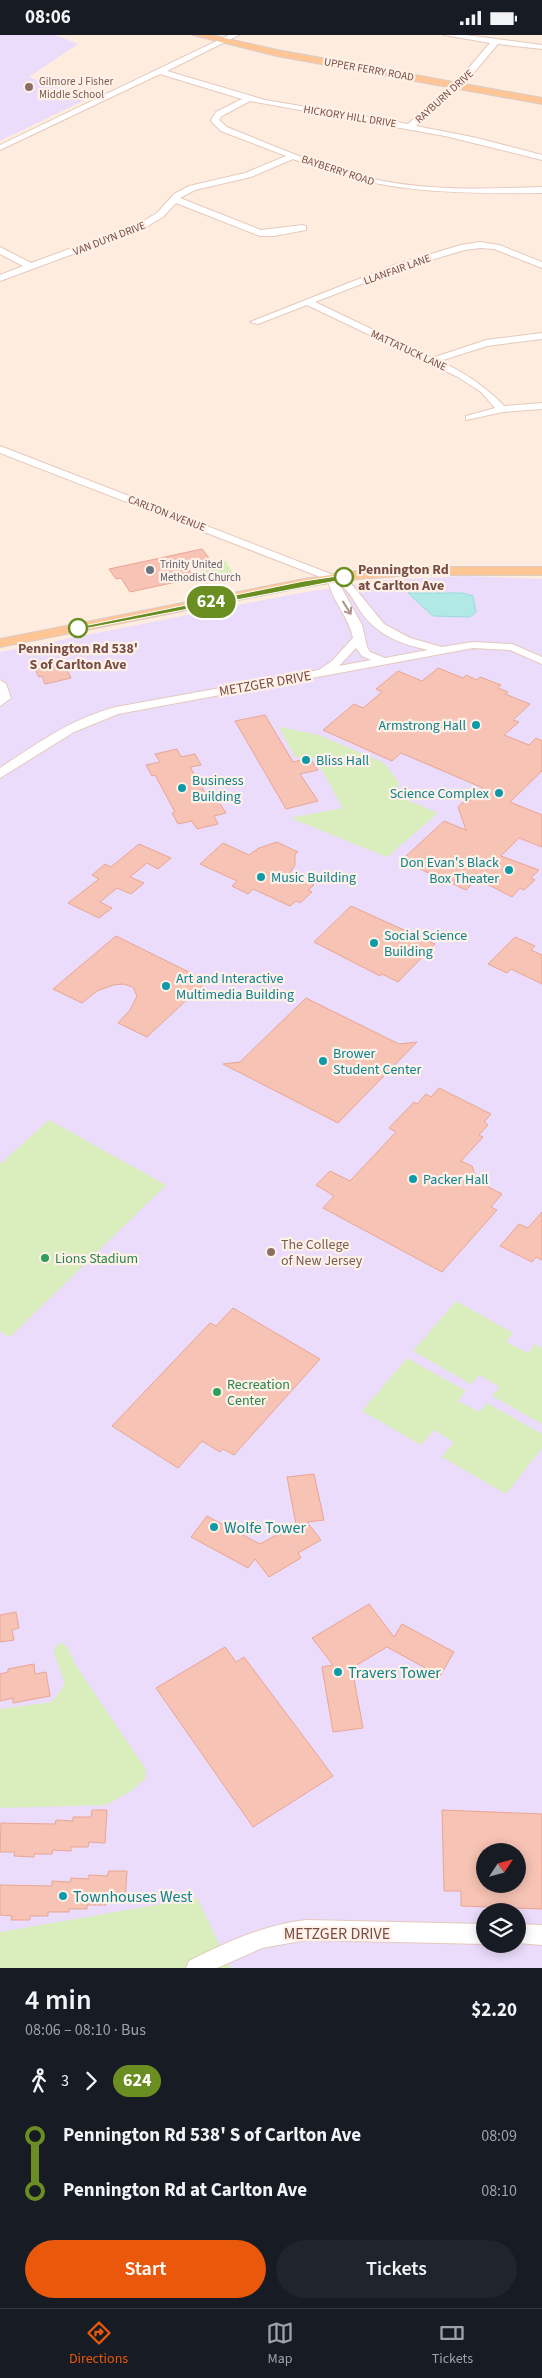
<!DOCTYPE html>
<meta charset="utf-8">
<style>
:root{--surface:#171b24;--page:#20242c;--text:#f1f3f6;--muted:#9ea1a6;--line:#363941;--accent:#ea580c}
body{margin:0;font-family:"Source Sans 3",sans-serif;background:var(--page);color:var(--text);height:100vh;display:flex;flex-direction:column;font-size:19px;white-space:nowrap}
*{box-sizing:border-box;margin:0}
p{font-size:16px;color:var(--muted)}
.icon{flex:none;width:28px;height:28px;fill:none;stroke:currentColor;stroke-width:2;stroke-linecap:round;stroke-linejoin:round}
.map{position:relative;height:1933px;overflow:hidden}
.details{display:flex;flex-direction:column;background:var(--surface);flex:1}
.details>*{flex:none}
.badge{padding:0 10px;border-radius:16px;font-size:18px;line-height:32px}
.needle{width:32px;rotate:54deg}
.fabs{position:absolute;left:476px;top:1808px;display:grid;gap:10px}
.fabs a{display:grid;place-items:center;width:50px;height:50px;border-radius:50%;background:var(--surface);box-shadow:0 2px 12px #0003;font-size:25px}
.map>.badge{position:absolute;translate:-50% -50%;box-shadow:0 0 0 2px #fff}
.legs{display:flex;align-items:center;gap:8px;height:55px;padding:0 25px;font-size:16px}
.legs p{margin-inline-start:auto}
.head{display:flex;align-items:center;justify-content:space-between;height:85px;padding:0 25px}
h1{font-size:28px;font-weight:600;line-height:38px}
.primary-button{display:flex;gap:10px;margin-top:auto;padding:10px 25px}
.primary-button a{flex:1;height:58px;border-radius:30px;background:var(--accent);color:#fff;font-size:20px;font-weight:600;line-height:58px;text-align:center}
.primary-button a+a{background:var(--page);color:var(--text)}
ul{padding:0 25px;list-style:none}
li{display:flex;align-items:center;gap:18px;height:55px;font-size:19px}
li i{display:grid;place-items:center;width:8px;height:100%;margin:0 6px;background:currentColor}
li i::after{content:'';width:12px;height:12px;margin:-6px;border:4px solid;border-radius:50%;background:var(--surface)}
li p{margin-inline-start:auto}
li:first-child i{background:linear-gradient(#0000 50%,currentColor 0)}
li:last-child i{background:linear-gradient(currentColor 50%,#0000 0)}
.status{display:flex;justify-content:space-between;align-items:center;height:35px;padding:0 25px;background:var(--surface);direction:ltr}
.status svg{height:14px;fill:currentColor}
.menu{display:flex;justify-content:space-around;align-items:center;height:70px;border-top:1px solid var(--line);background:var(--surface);font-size:14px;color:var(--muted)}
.menu a{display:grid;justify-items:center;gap:2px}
.menu .active{color:var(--accent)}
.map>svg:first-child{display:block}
.education{fill:#eadcfa;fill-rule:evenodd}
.green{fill:#d9edbd}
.water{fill:#b2e9e7;stroke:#97dcda}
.building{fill:#f6c3b4;stroke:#eaa593;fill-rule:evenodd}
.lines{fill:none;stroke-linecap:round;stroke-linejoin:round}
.minor-casing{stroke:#e5c9bd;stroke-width:2}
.major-casing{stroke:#d9cdcb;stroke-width:2}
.minor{fill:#fff;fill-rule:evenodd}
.major{fill:#ffc595;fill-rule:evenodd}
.oneway{stroke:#ad958f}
.line-1{fill:#6b8e23;stroke:#fff}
.education-dot{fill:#8d6e63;stroke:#fff1e7;stroke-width:2}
.worship-dot{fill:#6b7280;stroke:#fff1e7;stroke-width:2}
.stop-1-dot{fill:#fff;stroke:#6b8e23;stroke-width:2.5}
.culture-dot{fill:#0f9aa8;stroke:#fff1e7;stroke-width:2}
.leisure-dot{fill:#2e9e5b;stroke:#fff1e7;stroke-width:2}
.labels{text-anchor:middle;stroke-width:4.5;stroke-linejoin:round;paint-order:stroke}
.far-street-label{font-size:11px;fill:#774e45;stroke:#fff1e7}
.far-education-label{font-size:11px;fill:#785e54;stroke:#fff1e7;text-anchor:start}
.far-worship-label{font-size:11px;fill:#5b616d;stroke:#fff1e7;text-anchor:start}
.stop-label{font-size:14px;font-weight:bold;fill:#774e45;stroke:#fff1e7;text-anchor:start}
.street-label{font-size:14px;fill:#774e45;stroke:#fff1e7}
.culture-label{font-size:14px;fill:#0d838f;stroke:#fff1e7;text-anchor:start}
.education-label{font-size:14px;fill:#785e54;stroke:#fff1e7;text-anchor:start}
.leisure-label{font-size:14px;fill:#27864d;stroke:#fff1e7;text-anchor:start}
.near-culture-label{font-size:16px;fill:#0d838f;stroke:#fff1e7;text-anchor:start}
.near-street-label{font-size:16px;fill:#774e45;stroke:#fff1e7}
</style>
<div class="status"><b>08:06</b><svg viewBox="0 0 49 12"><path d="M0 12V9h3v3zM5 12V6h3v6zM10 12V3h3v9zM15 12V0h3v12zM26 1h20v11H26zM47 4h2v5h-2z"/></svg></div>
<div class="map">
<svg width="542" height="1933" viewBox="0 0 542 1933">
<rect width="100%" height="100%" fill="#feeddf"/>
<g class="education">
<path d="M0,0H56L78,9L29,42L89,63L0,106Z"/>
<path d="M466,541L542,544V1933H0V617L299,558L386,545ZM485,1816H518V1849H485ZM485,1876H518V1909H485Z"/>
</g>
<g class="green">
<path d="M226,526L233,539L206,544L198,532Z"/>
<path d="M279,692L319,700L384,728L399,748L395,760L438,778L387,822L290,783L343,773L315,723L295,722Z"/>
<path d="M49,1085L166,1150L10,1302L0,1296V1129Z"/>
<path d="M456,1266L513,1298L506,1307L528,1318L535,1309L542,1313V1389L492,1361L500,1352L479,1340L471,1349L413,1316Z"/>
<path d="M407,1323L466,1356L458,1366L479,1377L487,1368L542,1399V1413L506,1459L442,1422L454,1407L434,1395L421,1410L362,1376Z"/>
<path d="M62,1608L67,1612L77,1632L145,1733L146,1743L131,1756L106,1770L0,1773V1674L52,1667L65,1649L54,1617L56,1611Z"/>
<path d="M197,1863L231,1933H0V1897Z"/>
</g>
<path class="water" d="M408,558H462L473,561L476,577L470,582L433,581Z"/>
<g class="building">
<path d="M202,514L210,524L185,530L195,543L130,557L121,543L116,544L109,534Z"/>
<path d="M62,624L71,643L45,649L42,641L39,642L33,630Z"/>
<path d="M438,633L463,643L466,640L477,645L480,642L501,650L498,653L508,657L505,659L530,669L513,685L519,687L504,700L529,710L536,703L542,706V736L510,767L542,780V812L519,803L501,821L539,835L531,843L535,845L524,855L520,853L512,862L477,844L466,855L453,849L456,847L436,838L433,840L420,834L423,831L404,823L444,786L466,795L458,772L462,768L468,767L483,753L401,718L392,726L323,695L354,669L363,673L382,657L376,654L398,636L422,646Z"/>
<path d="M265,680L293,727L310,723L318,735L300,739L318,766L286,774L235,686Z"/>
<path d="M177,714L181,722L195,719L201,730L190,732L211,768L219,767L226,778L214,781L218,789L197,794L192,786L178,789L172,778L175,777L155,740L152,741L146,730L160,727L155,719Z"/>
<path d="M277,807L298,817L295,819V830L289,839L314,850L308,855L312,857L300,868L296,866L290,871L253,854L248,859L232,851L237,846L200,829L223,808L249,820L259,813Z"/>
<path d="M139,809L171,823L158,834L147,828L130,842L144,848L131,859L117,853L100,867L112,873L99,883L68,868L99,844L92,840L105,829L111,832Z"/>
<path d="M351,871L435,909L398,947L382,939L380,941L314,907Z"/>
<path d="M116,901L207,946L147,1002L118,988L130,975L137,961L133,952L123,949L113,950L97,956L82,968L53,954Z"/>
<path d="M515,902L535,911L531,915L542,920V949L511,934L507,938L488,929Z"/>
<path d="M306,963L399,1009L417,1007L338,1088L223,1029L240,1027Z"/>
<path d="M439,1053L491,1079L484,1087L488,1090L479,1100L483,1102L461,1126L472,1131L477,1146L502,1159L491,1172L497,1175L442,1237L323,1173L334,1161L316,1150L330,1136L350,1146L396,1097L389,1093L414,1067L417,1069L426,1059L431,1062Z"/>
<path d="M542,1177V1225L536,1222L532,1227L500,1211L519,1189L528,1193Z"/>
<path d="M233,1273L320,1324L234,1420L223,1414L220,1417L202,1406L178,1433L112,1391L210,1288L216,1291Z"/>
<path d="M314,1439L324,1485L307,1487L321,1505L298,1518L301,1523L269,1542L255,1524L248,1533L191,1502L207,1481L260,1509L296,1489L287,1442Z"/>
<path d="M369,1569L394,1602L402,1589L454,1617L440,1641L387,1612L352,1633L363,1693L333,1697L322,1632L333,1630L312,1603Z"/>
<path d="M16,1577L19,1593L12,1595L14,1605L0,1607V1580Z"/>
<path d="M225,1612L236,1627L244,1622L333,1741L253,1792L156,1653Z"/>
<path d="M34,1629L35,1639L46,1637L50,1661L13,1668V1663L0,1666V1639L8,1637V1634Z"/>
<path d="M92,1775H107L105,1808L89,1807L88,1812H71V1816L53,1815L52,1819H34V1822L14,1821L15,1817H0L1,1788L55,1789L56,1785L73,1786V1782H91Z"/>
<path d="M442,1775L542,1779V1874L461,1871V1856H444ZM485,1816H518V1849H485Z"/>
<path d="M109,1836H127L125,1867L106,1866V1870H87V1874H69V1877H48V1881H30V1885H11L12,1881L0,1880V1850L52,1851V1846L70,1847L71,1843L89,1844V1840L107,1841Z"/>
</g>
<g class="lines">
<defs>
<g id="minor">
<path d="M229,0H239L167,36L265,65L408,89L460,43L490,8L444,0H466L542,10V14L498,9L466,47L416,91L477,103L542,120V125L445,101L250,66L222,81L219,85L227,92C277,112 325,134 378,145C432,156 487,154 542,152V158C451,159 379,158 293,124L251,142L195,155L180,163L261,195L303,190L306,191V195L274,201H260L176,168L163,182L146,192L0,246V240L23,231L0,219V212L31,228L140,188L157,178L174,159L189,151L245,138L286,121L221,96L212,87L211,85L216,77L242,64L160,39L0,115V110Z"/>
<path d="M480,207L499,210L542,227V233L494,214L480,213L465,215L400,234L315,267L432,323L486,305L542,298V304L487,311L440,326C465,338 485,351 504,371L542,368V374L503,377L466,385V381L495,373L481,357L458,342L307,270L258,289L250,287L394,230L461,210Z"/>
<path d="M0,411L349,546L384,589L410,603L442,612L473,607L512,609L542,622V629L510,615L473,613L118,679L74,697L0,743V733C36,709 73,683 116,672L319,635L332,626L353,603C349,582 332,566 328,545L0,418ZM340,550C350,556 355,568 361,577C377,600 401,609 428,615L385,623L370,617L367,612L362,590ZM356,613L362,621L371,625L339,631Z"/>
<path d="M0,645L6,649L11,663L0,671Z"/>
<path d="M306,1885L485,1889V1909L306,1905L262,1913L217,1933H186L189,1926C227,1907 263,1890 306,1885Z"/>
<path d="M518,1889L542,1890V1910L518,1908Z"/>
</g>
<g id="major">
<path d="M193,0H211L277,15L542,63V69L277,21Z"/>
<path d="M415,532H542V540H415L357,544L304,552L0,612V604L304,544L357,536Z"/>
</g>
</defs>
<use href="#minor" class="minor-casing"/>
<use href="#major" class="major-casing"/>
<use href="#minor" class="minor"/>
<use href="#major" class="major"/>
</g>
<defs><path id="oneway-shaft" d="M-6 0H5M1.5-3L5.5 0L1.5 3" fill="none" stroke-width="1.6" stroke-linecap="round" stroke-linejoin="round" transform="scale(1.25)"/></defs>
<use class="oneway" href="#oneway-shaft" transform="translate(347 573) rotate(58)"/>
<path class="line-1" d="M344,540L348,542L347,544L78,595L74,593L304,546Z"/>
<g class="education-dot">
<circle cx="29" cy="52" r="5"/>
<circle cx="271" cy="1217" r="5"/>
</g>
<circle class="worship-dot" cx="150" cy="535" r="5"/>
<g class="stop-1-dot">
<circle cx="344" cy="542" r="9"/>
<circle cx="78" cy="593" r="9"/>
</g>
<g class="culture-dot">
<circle cx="476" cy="690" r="5"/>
<circle cx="306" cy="725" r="5"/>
<circle cx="182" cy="753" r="5"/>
<circle cx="499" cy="758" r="5"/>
<circle cx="509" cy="835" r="5"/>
<circle cx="261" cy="842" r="5"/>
<circle cx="374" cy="908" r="5"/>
<circle cx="166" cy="951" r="5"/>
<circle cx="323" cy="1026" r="5"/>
<circle cx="413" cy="1144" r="5"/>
<circle cx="214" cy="1492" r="5"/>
<circle cx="338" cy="1637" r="5"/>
<circle cx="63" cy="1861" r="5"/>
</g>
<g class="leisure-dot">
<circle cx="45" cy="1223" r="5"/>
<circle cx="217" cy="1357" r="5"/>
</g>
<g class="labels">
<g class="far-street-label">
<text transform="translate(369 34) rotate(10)" y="4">UPPER FERRY ROAD</text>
<text transform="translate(444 61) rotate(-42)" y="4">RAYBURN DRIVE</text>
<text transform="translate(350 81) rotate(9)" y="4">HICKORY HILL DRIVE</text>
<text transform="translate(338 135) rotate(18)" y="4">BAYBERRY ROAD</text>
<text transform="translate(109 203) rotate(-21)" y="4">VAN DUYN DRIVE</text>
<text transform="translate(397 234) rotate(-20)" y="4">LLANFAIR LANE</text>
<text transform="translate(409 315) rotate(25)" y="4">MATTATUCK LANE</text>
<text transform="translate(167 478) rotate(21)" y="4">CARLTON AVENUE</text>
</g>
<g class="far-education-label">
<text x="39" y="50">Gilmore J Fisher<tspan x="39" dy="13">Middle School</tspan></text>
</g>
<g class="far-worship-label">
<text x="160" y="533">Trinity United<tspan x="160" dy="13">Methodist Church</tspan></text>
</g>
<g class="stop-label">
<text x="358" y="539">Pennington Rd<tspan x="358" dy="16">at Carlton Ave</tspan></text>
<text x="78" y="618" text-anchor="middle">Pennington Rd 538'<tspan x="78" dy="16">S of Carlton Ave</tspan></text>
</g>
<g class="street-label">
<text transform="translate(265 648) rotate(-10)" y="5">METZGER DRIVE</text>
</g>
<g class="culture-label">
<text x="466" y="695" text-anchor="end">Armstrong Hall</text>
<text x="316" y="730">Bliss Hall</text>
<text x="192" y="750">Business<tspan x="192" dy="16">Building</tspan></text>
<text x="489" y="763" text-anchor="end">Science Complex</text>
<text x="499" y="832" text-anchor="end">Don Evan's Black<tspan x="499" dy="16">Box Theater</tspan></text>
<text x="271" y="847">Music Building</text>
<text x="384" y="905">Social Science<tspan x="384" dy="16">Building</tspan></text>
<text x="176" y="948">Art and Interactive<tspan x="176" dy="16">Multimedia Building</tspan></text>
<text x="333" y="1023">Brower<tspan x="333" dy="16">Student Center</tspan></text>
<text x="423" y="1149">Packer Hall</text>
</g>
<g class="education-label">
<text x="281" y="1214">The College<tspan x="281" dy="16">of New Jersey</tspan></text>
</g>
<g class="leisure-label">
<text x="55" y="1228">Lions Stadium</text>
<text x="227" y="1354">Recreation<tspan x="227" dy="16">Center</tspan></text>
</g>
<g class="near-culture-label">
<text x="224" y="1498">Wolfe Tower</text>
<text x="348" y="1643">Travers Tower</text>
<text x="73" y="1867">Townhouses West</text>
</g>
<g class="near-street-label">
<text x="337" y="1904">METZGER DRIVE</text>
</g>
</g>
</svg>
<div class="fabs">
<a><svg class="needle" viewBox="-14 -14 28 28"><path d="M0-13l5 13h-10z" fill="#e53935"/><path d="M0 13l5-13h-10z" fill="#9ea1a6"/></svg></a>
<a><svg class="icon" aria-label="layers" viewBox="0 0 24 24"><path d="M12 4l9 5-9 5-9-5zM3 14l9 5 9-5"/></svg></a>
</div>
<b class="badge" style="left:211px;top:567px;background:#6b8e23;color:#fff">624</b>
</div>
<section class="details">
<div class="head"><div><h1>4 min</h1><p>08:06 – 08:10 · Bus</p></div><b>$2.20</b></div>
<div class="legs"><svg class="icon" aria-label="walk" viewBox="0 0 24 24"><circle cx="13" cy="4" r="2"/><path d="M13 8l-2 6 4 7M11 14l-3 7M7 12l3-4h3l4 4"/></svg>3<svg class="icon" aria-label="forward" viewBox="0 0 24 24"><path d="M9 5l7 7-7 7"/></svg><b class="badge" style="background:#6b8e23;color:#fff">624</b></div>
<ul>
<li><i style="color:#6b8e23"></i><b>Pennington Rd 538' S of Carlton Ave</b><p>08:09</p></li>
<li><i style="color:#6b8e23"></i><b>Pennington Rd at Carlton Ave</b><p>08:10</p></li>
</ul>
<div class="primary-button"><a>Start</a><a>Tickets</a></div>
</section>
<nav class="menu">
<a class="active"><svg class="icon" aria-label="directions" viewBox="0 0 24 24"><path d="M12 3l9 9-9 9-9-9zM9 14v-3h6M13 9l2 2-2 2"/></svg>Directions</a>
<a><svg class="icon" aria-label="map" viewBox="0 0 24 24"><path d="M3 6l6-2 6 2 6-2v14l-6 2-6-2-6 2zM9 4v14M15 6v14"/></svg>Map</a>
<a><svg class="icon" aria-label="tickets" viewBox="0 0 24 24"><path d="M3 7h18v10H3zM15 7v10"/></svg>Tickets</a>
</nav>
